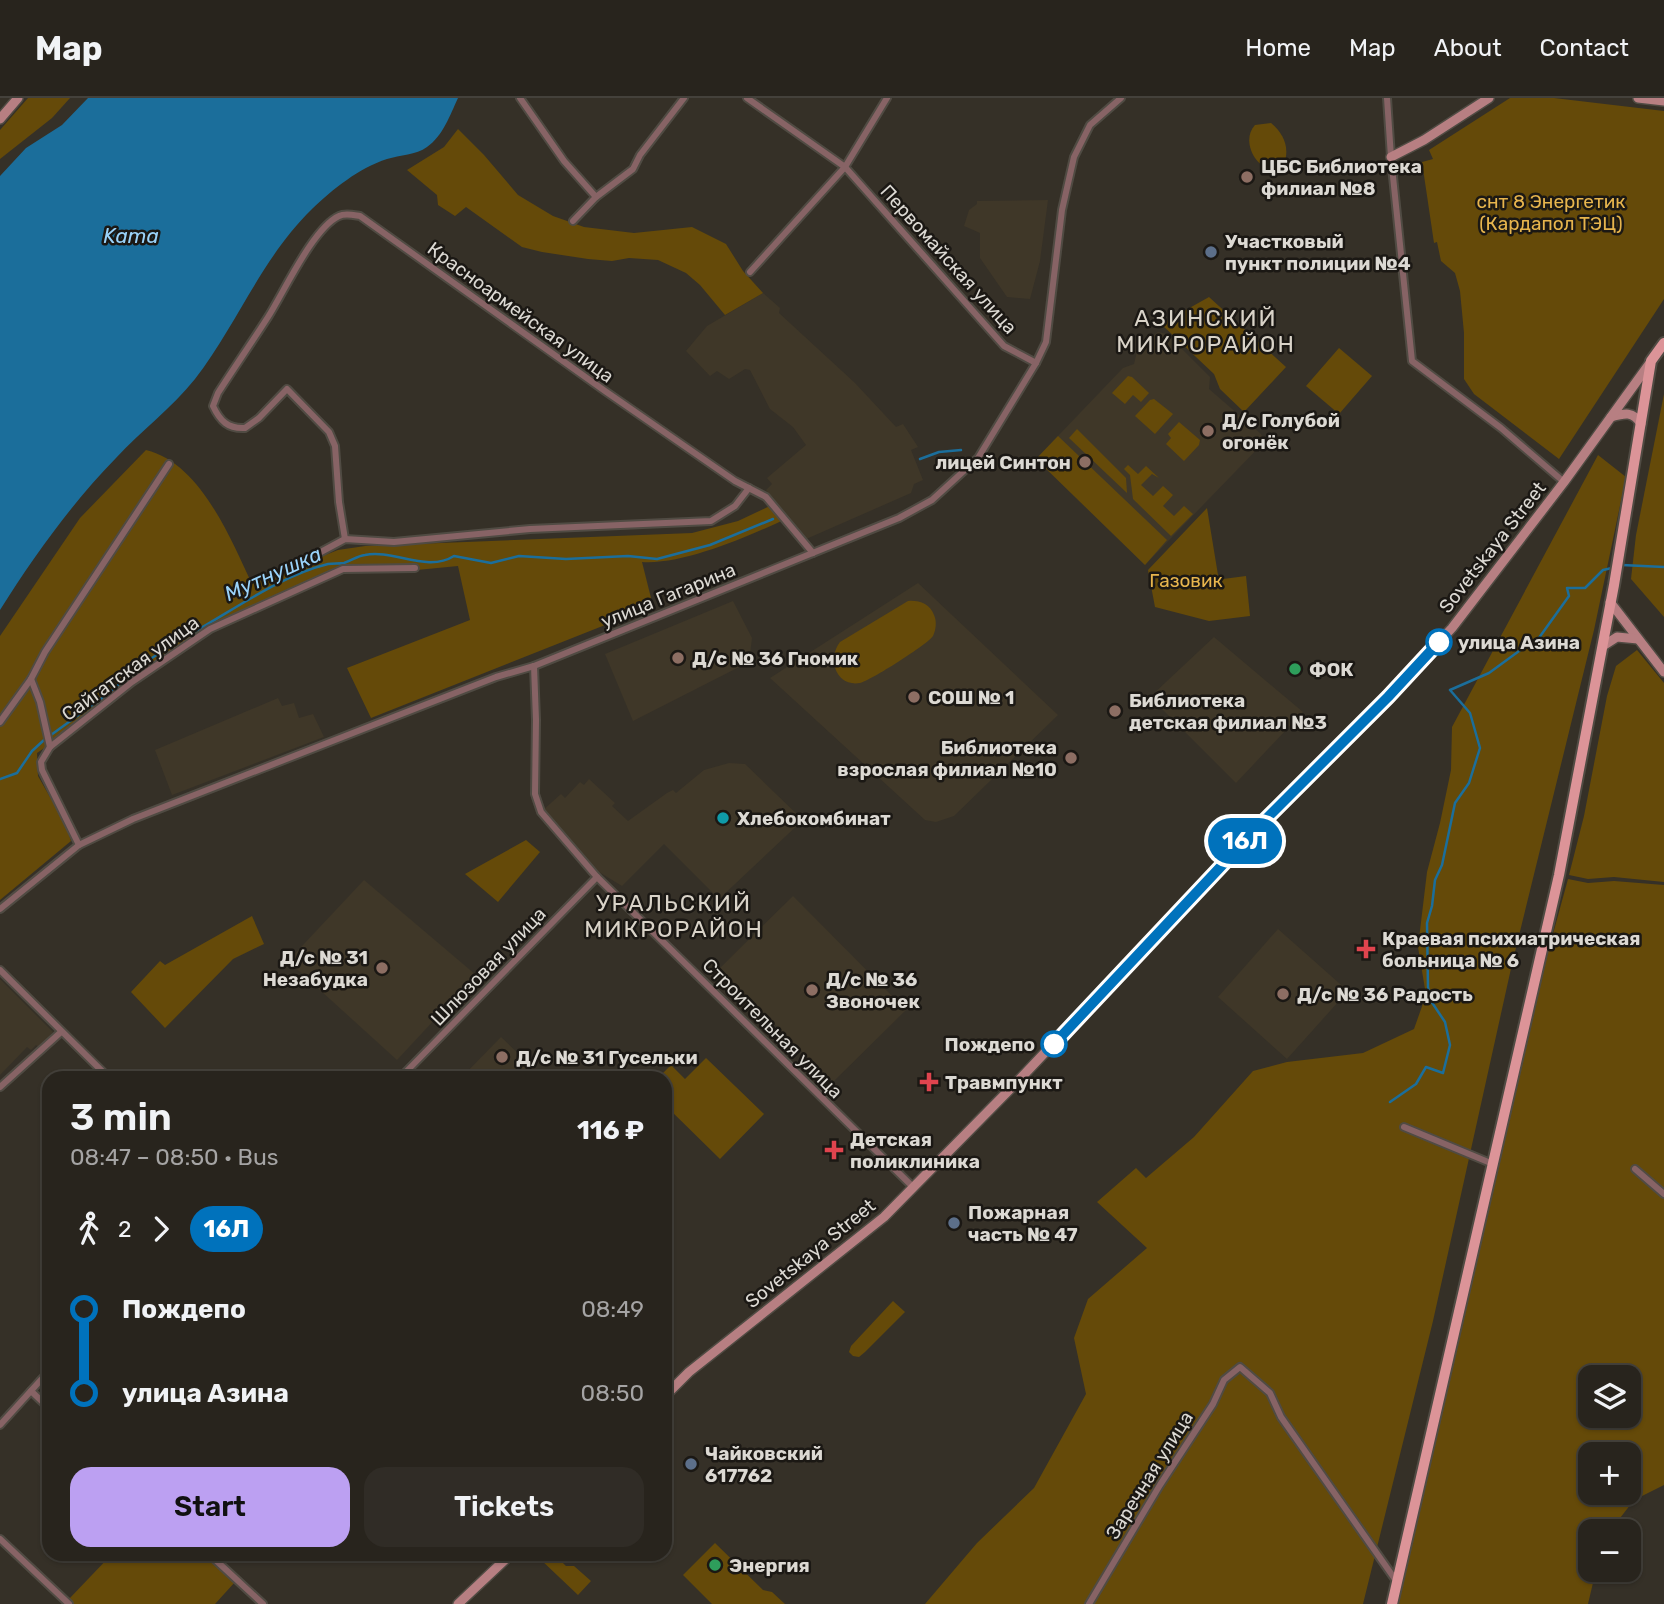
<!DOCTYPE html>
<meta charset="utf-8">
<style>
:root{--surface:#28241d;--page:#302c26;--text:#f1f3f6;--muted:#a5a4a4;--line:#44413b;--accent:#bca0f2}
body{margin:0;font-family:Rubik,sans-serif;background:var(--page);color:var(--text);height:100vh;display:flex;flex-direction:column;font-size:26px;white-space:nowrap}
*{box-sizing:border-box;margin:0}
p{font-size:23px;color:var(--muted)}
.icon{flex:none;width:38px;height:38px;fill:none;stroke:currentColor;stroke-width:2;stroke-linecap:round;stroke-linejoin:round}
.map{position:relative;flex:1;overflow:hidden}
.side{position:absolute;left:42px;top:973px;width:630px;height:490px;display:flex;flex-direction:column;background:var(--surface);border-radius:21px;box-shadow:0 2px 5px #0004,0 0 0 2px var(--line)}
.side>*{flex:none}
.badge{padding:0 14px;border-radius:23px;font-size:24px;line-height:46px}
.tools{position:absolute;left:1578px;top:1267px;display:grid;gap:14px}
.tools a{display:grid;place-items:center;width:63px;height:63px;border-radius:14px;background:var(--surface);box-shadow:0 2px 5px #0004,0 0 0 2px var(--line);font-size:35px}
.map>.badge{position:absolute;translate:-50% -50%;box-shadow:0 0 0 4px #fff}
.legs{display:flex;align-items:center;gap:10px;height:77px;padding:0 28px;font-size:23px}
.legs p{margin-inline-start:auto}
.summary{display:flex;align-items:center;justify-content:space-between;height:119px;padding:0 28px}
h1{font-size:38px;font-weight:600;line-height:52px}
.action{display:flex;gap:14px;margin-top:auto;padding:14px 28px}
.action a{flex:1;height:80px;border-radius:21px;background:var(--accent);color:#111;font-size:28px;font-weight:600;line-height:80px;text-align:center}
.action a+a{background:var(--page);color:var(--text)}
ul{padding:0 28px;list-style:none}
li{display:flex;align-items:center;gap:24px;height:84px;font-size:26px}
li i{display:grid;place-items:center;width:10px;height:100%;margin:0 9px;background:currentColor}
li i::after{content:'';width:18px;height:18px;margin:-9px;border:5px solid;border-radius:50%;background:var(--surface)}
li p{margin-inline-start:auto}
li:first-child i{background:linear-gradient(#0000 50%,currentColor 0)}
li:last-child i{background:linear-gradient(currentColor 50%,#0000 0)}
header{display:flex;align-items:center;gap:42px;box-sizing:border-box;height:98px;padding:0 35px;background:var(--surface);border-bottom:2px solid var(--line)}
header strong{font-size:33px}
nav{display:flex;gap:38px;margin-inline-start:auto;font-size:24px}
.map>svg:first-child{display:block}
.built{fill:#3f3728}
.green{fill:#654a09;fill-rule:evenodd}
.water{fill:#1b6e9b}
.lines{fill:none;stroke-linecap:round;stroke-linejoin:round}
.stream{stroke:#1b6e9b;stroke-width:2.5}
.street-casing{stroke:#504b43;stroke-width:10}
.secondary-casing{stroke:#504b43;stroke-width:12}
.primary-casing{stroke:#504b43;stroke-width:14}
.street{stroke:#876365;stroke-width:6}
.secondary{stroke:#b77f82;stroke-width:9}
.primary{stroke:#dc9498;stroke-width:10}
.line-1-casing{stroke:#fff;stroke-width:16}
.line-1{stroke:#0072bc;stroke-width:10}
.education-dot{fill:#8d6e63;stroke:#1b1814;stroke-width:2.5}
.service-dot{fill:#5c6f8a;stroke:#1b1814;stroke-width:2.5}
.stop-1-dot{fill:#fff;stroke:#0072bc;stroke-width:3.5}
.leisure-dot{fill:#2e9e5b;stroke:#1b1814;stroke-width:2.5}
.culture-dot{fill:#0f9aa8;stroke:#1b1814;stroke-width:2.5}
.health-dot{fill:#e0444e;stroke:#1b1814;stroke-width:2.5}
.labels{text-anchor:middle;stroke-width:5;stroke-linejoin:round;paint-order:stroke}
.poi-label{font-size:19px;font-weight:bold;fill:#dcd9d3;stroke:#1b1814;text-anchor:start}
.park-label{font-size:19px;fill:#e7b54d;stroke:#1b1814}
.street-label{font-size:19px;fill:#dcd9d3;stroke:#1b1814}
.stop-label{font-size:19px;font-weight:bold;fill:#dcd9d3;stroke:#1b1814;text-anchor:start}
.water-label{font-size:21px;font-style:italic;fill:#9ad3fa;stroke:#1b1814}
.quarter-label{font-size:23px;letter-spacing:2px;fill:#d9d3c8;stroke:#1b1814}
</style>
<header>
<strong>Map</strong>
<nav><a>Home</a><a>Map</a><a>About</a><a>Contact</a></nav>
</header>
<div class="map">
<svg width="1664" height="1506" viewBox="0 0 1664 1506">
<rect width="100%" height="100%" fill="#353027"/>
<g class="built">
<path d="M1048,102L1040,163L1030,201L1007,199L980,160V135L964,128L969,112L977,106V103Z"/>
<path d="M763,195L780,210L779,215L855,285L896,329L903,326L918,349L911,352L923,382L914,386L911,395L804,442L766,392L772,386L767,380L806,347L793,329L770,311L750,272L745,271L729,281L717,273L710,278L686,253L707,228Z"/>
<path d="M1158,234L1167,236L1210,279L1209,291L1261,336L1264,344L1145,467L1036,361L1123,270L1134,266L1137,253L1142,246Z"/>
<path d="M918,485L1058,617L954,718L936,724L925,722L770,580Z"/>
<path d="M733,503L752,540L749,564L633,623L605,556Z"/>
<path d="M1214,539L1303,614L1236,685L1150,599Z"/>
<path d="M278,600L282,608L294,605L299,620L313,616L324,639L172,697L155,652Z"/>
<path d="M729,665L745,666L803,722L719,801L664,746L622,788L599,774L542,713L561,696L565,700L580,684L584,687L589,681L615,705L612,708L628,723L667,695L673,692L676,695L704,672Z"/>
<path d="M364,782L476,877L397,962L288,863Z"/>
<path d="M793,798L906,912L833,984L719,871Z"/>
<path d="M1278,831L1348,893L1287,961L1218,899Z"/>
<path d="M0,881L53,934L39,949L36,947L31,952L27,949L0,977Z"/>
<path d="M501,939L544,980H461Z"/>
</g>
<g class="green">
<path d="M28,0H70L52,20L0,61V32Z"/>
<path d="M1510,0H1554L1664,13V201L1559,361L1474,296L1464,281V235L1460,193L1455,175L1441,163L1437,144L1434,145L1422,64L1433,61L1429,52Z"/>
<path d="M1271,25C1284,36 1290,50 1284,66C1262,83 1238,45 1255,27Z"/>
<path d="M458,31L484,57L518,97L553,118L584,129L634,135L692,129L726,146L743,173L763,195L725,217L700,187L686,175L658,162L629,160L612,163L588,161L542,154L522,149L466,109L455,118L438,107L437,97L407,72L444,49Z"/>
<path d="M1209,199L1286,269L1244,314L1220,291L1214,276L1161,226Z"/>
<path d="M1339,250L1372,278L1339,316L1306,288Z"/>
<path d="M1128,278L1132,279L1149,295L1141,304L1133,297L1125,306L1112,295Z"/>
<path d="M1664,296V519L1631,481L1636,437Z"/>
<path d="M1154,301L1173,316L1155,336L1135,318L1150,302Z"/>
<path d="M1179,324L1200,342L1199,347L1184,363L1166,346L1171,340L1168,336Z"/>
<path d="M1077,331L1126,380L1127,395L1069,340Z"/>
<path d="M1058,338L1167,442L1145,467L1036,361Z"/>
<path d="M146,352C200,365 230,439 252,486L338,452L365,448L692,435L738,423L776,405L788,420C749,438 684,467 642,464L653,508L371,620L347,570L470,522L458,468L417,472L416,467L342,469L290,490L207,530L128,583L92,617L37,655L38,678L66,727L71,743L0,802V538L80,420Z"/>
<path d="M1598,357L1626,379L1594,532L1512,866L1433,1223L1363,1506H925L977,1445L1034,1390L1086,1296L1074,1240L1088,1201L1147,1150L1097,1104L1136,1070L1146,1080L1194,1039L1253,973L1287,964L1363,955L1414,931L1426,897L1418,849L1427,774L1440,725L1451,672L1452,629Z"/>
<path d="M1128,367L1138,376L1146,368L1159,380L1152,376L1141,387L1153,398L1163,388L1173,397L1163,408L1174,418L1184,408L1193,416L1171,438L1133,401L1130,377L1124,371Z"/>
<path d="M1207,410L1218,477L1223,481L1246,478L1250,518L1209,523L1155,509L1148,472Z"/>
<path d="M908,503C919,502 930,506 934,517C937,523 936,532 933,538C928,546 870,583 860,585C836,589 827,561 840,544Z"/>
<path d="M1637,552L1664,585V784L1614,779L1588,781L1569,777L1584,718L1607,598L1616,568Z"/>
<path d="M526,742L540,754L498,804L465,776Z"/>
<path d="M1568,781L1588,785L1614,783L1664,787V1387L1634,1402L1610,1433H1591V1472H1596L1588,1506H1398L1548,854ZM1591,1279H1629V1318H1591ZM1591,1356H1629V1395H1591Z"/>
<path d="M252,818L264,846L233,861L165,930L131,894L160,863L165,867Z"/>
<path d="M706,960L764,1016L720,1061L665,1007V980H658L671,967L685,981Z"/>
<path d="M893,1203L905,1214L865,1254L859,1259L853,1258L849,1254L851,1248Z"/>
<path d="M715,1445L763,1492L772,1494L785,1506H712L683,1477Z"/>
<path d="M112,1456H205L235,1484L215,1506H74L69,1501Z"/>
<path d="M543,1456H554L566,1468H574L591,1483L578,1497L539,1460Z"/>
</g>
<path class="water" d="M88,0H458C450,17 443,38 427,49C416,57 400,57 387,61C359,70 333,91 312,111C261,161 238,225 195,281C172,310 141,333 116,360C72,405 34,458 0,512V78L26,50L62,27Z"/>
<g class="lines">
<g class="stream">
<path d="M920,361L939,354L961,352"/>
<path d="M1622,467L1664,469"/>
<path d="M0,681L17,675L32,653L44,642L109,595L138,569L178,543L183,537L194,534C235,511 282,477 328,466C333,465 339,466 344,465C351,463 357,458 365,457C393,451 427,475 454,458L491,465L519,458L566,461L628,458L657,461L710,447L773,421"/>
<path d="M1390,1004L1416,986L1426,969L1443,975L1450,947L1445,924L1431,903L1428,889L1427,825L1432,808L1435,782L1442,767L1455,705L1469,685L1480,650L1470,615L1450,592L1489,575L1526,548L1536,544L1569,498L1567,490H1585L1603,472L1612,470"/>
</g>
<defs>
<g id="street">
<path d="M520,0L564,63L596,99"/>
<path d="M747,0L845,69L1004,248L1036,265"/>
<path d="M1387,0L1391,59L1412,263L1501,330L1564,384"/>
<path d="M573,123L596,99L633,71L640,57L684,0"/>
<path d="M750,174L845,69L887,0"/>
<path d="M345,441L339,404L335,348L329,334L287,291L259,320L245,330C228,331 220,323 213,308L218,295C234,270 252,244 268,219C284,194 313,130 339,118C345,115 353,117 360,118L605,293L735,383L766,399L813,455"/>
<path d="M306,462L345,441L394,444L530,431L711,423L735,408L749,390"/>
<path d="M534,568L536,622L535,696L541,714L597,779L913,1089"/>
<path d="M31,581L40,604L50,649"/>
<path d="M0,624L31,581L45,554L169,366"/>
<path d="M79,747L42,672L41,664L50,649L132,584L210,531L343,471L415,470"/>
<path d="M0,811L79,747L133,721L496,579L534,568L899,420L932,402L978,360L1036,265L1046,244L1062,112L1074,59L1090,27L1121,0"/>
<path d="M0,872L109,980"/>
<path d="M400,980L597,779"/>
<path d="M0,989L61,934"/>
<path d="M1404,1029L1493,1066"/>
<path d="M1635,1071L1664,1096"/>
<path d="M31,1293L49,1310"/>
<path d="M0,1327L49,1273"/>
<path d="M0,1441L69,1506"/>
<path d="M209,1456L263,1506"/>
<path d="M1089,1506L1160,1387L1213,1306L1224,1282L1240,1269L1270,1295L1281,1319L1397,1484"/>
</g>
<g id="secondary">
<path d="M1638,0L1664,3"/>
<path d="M0,21L18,0"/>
<path d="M1391,59L1424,42L1489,0"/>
<path d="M1611,319C1625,315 1633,313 1641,326"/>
<path d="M1610,504L1664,574"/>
<path d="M1603,548L1617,539L1638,541"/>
<path d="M665,1298L689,1274L884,1119L1018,983L1259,728L1388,599L1452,530L1564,384L1650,265"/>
<path d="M458,1506L511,1456"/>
</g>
<path id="primary" d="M1392,1506L1559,777L1614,487L1651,263L1664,245"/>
</defs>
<use href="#street" class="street-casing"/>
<use href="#secondary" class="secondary-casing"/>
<use href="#primary" class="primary-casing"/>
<use href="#street" class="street"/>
<use href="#secondary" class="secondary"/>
<use href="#primary" class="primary"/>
</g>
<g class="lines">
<defs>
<path id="line-1" d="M1054,946L1259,728L1388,599L1439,544"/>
</defs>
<use href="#line-1" class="line-1-casing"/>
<use href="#line-1" class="line-1"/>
</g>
<g class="education-dot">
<circle cx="1247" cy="79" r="7"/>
<circle cx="1208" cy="333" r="7"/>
<circle cx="1085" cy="364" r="7"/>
<circle cx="678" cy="560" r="7"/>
<circle cx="914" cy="599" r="7"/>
<circle cx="1115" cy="613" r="7"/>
<circle cx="1071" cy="660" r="7"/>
<circle cx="382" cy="870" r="7"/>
<circle cx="812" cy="892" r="7"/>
<circle cx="1283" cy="896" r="7"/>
<circle cx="502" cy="959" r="7"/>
</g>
<g class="service-dot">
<circle cx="1211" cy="154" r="7"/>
<circle cx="954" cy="1125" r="7"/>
<circle cx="691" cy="1366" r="7"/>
</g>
<g class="stop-1-dot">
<circle cx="1439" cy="544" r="12"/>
<circle cx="1054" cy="946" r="12"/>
</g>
<g class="leisure-dot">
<circle cx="1295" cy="571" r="7"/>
<circle cx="715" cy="1467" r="7"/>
</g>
<circle class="culture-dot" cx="723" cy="720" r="7"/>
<g class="health-dot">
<path d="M1362.5 840.5h7v7h7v7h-7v7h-7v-7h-7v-7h7z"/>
<path d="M925.5 973.5h7v7h7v7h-7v7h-7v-7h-7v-7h7z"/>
<path d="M830.5 1041.5h7v7h7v7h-7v7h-7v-7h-7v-7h7z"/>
</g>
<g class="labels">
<g class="poi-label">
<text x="1261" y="75">ЦБС Библиотека<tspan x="1261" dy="22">филиал №8</tspan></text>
<text x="1225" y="150">Участковый<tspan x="1225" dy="22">пункт полиции №4</tspan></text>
<text x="1222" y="329">Д/с Голубой<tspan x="1222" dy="22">огонёк</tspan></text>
<text x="1071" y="371" text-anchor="end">лицей Синтон</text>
<text x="692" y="567">Д/с № 36 Гномик</text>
<text x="1309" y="578">ФОК</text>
<text x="928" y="606">СОШ № 1</text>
<text x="1129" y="609">Библиотека<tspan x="1129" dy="22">детская филиал №3</tspan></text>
<text x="1057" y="656" text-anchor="end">Библиотека<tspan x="1057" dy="22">взрослая филиал №10</tspan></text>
<text x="737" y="727">Хлебокомбинат</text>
<text x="1382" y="847">Краевая психиатрическая<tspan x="1382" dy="22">больница № 6</tspan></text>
<text x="368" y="866" text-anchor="end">Д/с № 31<tspan x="368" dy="22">Незабудка</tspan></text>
<text x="826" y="888">Д/с № 36<tspan x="826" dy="22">Звоночек</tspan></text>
<text x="1297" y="903">Д/с № 36 Радость</text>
<text x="516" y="966">Д/с № 31 Гусельки</text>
<text x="945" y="991">Травмпункт</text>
<text x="850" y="1048">Детская<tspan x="850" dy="22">поликлиника</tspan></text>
<text x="968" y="1121">Пожарная<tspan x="968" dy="22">часть № 47</tspan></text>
<text x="705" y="1362">Чайковский<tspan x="705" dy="22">617762</tspan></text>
<text x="729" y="1474">Энергия</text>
</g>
<g class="park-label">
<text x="1551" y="110">снт 8 Энергетик<tspan x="1551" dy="22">(Кардапол ТЭЦ)</tspan></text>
<text x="1186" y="489">Газовик</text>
</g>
<g class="street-label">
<text transform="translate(949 161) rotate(48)" y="7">Первомайская улица</text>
<text transform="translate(521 214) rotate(36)" y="7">Красноармейская улица</text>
<text transform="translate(1492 449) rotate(-52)" y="7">Sovetskaya Street</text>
<text transform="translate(668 497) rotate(-22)" y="7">улица Гагарина</text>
<text transform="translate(130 570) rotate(-36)" y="7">Сайгатская улица</text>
<text transform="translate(488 868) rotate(-46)" y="7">Шлюзовая улица</text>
<text transform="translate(773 930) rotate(45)" y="7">Строительная улица</text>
<text transform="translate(810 1155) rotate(-39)" y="7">Sovetskaya Street</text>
<text transform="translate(1149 1377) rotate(-58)" y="7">Заречная улица</text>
</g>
<g class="stop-label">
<text x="1458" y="551">улица Азина</text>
<text x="1035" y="953" text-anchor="end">Пождепо</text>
</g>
<g class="water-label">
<text x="131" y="145">Kama</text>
<text transform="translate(273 476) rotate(-24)" y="7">Мутнушка</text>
</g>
<g class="quarter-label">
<text x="1206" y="228">АЗИНСКИЙ<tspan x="1206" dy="26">МИКРОРАЙОН</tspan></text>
<text x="674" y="813">УРАЛЬСКИЙ<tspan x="674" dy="26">МИКРОРАЙОН</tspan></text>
</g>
</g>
</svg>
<div class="tools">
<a><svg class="icon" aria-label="layers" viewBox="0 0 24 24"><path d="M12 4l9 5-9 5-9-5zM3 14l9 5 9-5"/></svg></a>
<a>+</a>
<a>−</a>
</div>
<b class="badge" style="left:1245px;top:743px;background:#0072bc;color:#fff">16Л</b>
<section class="side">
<div class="summary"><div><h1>3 min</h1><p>08:47 – 08:50 · Bus</p></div><b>116 ₽</b></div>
<div class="legs"><svg class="icon" aria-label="walk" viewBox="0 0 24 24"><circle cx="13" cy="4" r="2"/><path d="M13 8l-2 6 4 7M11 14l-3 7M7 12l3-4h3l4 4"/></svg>2<svg class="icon" aria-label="forward" viewBox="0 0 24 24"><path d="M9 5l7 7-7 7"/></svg><b class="badge" style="background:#0072bc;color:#fff">16Л</b></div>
<ul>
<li><i style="color:#0072bc"></i><b>Пождепо</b><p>08:49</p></li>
<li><i style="color:#0072bc"></i><b>улица Азина</b><p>08:50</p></li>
</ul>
<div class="action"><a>Start</a><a>Tickets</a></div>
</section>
</div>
